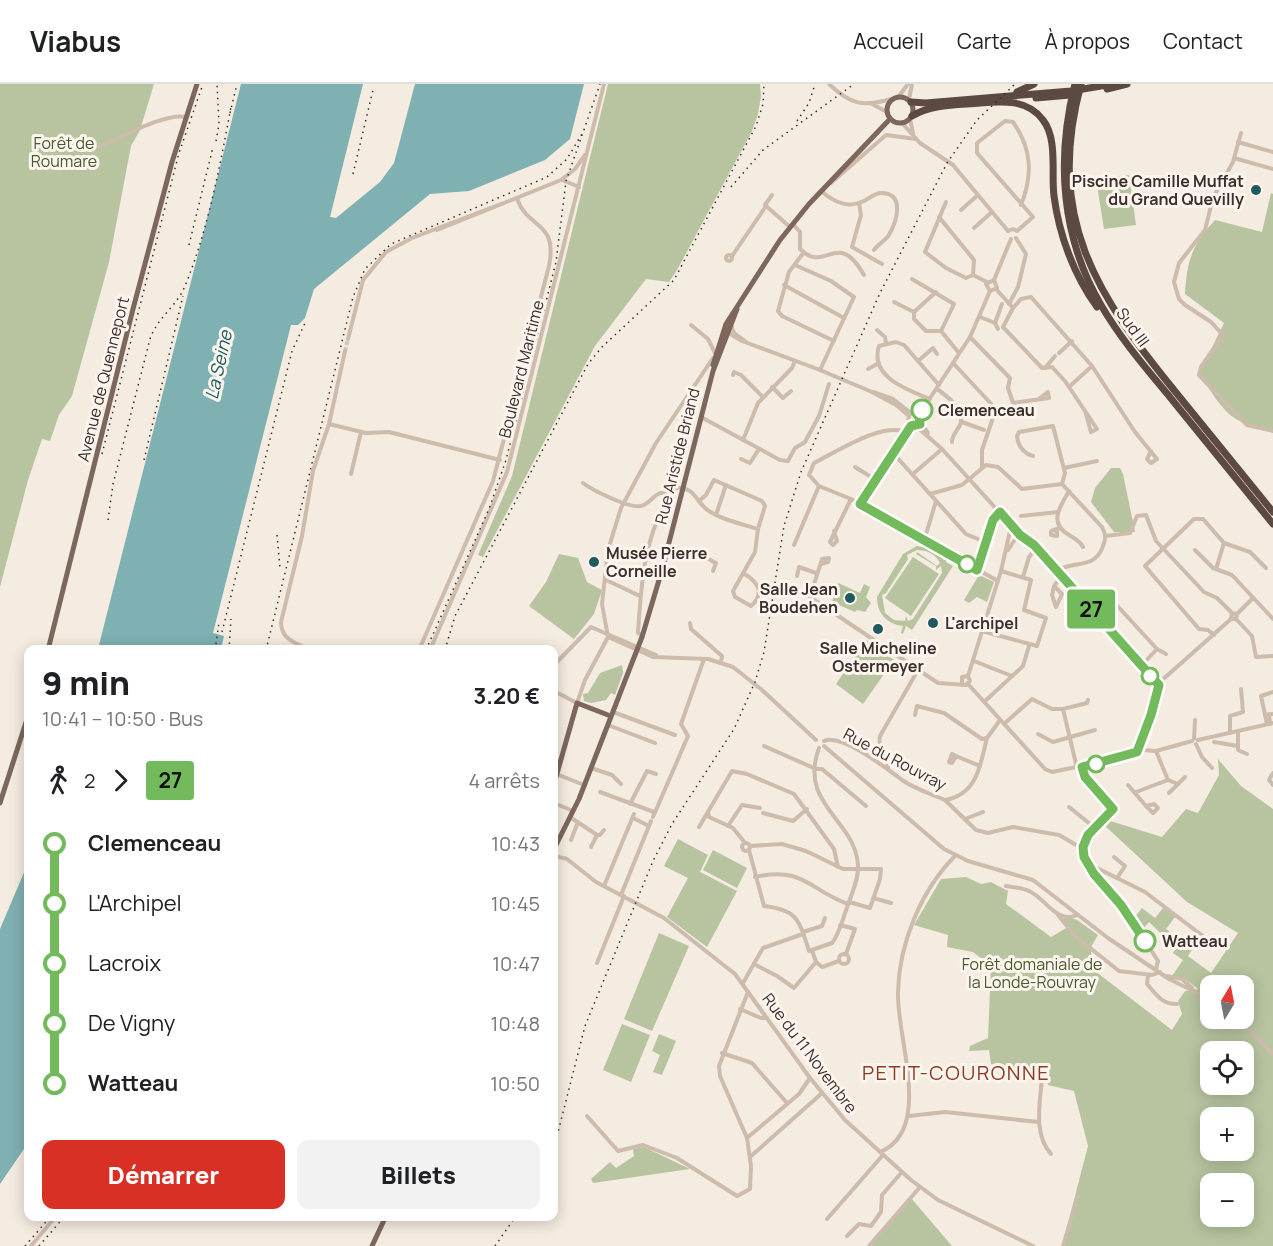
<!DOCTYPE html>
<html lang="fr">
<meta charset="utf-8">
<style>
:root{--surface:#fff;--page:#f2f2f2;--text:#202124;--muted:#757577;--line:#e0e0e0;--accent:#d93025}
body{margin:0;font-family:Manrope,sans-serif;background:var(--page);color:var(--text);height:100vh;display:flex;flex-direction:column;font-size:22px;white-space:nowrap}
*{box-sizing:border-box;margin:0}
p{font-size:20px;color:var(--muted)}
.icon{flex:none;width:33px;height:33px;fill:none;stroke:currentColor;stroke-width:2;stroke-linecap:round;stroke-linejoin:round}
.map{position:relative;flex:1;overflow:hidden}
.panel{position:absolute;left:24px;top:561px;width:534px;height:576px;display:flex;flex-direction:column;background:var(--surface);border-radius:12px;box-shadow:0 3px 15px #0003}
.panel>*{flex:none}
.badge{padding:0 12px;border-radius:4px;font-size:21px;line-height:39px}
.needle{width:39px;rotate:10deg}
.buttons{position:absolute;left:1200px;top:891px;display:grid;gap:12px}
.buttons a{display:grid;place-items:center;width:54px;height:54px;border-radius:12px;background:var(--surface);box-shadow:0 3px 15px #0003;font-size:30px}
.map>.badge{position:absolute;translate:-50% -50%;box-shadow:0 0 0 3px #fff}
.legs{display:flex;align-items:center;gap:9px;height:66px;padding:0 18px;font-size:20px}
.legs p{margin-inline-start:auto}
.overview{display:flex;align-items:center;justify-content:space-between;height:102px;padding:0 18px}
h1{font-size:33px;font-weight:800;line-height:45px}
.action{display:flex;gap:12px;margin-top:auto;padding:12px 18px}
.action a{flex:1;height:69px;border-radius:12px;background:var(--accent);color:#fff;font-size:24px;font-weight:800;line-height:69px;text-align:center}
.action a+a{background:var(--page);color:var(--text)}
ul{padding:0 18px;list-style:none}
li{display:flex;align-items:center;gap:21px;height:60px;font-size:22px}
li i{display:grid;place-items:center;width:9px;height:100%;margin:0 8px;background:currentColor}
li i::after{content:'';width:15px;height:15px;margin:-8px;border:4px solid;border-radius:50%;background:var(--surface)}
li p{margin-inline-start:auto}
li:first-child i{background:linear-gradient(#0000 50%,currentColor 0)}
li:last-child i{background:linear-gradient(currentColor 50%,#0000 0)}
header{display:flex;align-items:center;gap:36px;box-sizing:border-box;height:84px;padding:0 30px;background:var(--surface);border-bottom:2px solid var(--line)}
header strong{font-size:28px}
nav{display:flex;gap:33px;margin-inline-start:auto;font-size:21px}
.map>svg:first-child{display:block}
.green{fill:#b8c4a0;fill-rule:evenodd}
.water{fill:#7fb0b2}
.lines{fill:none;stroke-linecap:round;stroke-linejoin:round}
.minor-tunnel{stroke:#cfc6bd;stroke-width:4;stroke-dasharray:4 2;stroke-linecap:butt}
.minor{stroke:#cdbbac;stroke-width:4}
.major{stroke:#7d675c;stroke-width:5}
.highway{stroke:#5c4a42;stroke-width:7}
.rail{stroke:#3b302b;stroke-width:1.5;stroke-dasharray:1.5 4.5;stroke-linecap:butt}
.line-1-casing{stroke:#fff;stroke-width:14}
.line-1{stroke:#73ba5c;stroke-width:9}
.poi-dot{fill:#1f5a5e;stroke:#fbf5ee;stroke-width:2}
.stop-1-dot{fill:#fff;stroke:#73ba5c;stroke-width:3}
.labels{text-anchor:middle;stroke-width:6;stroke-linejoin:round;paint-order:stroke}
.park-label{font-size:16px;fill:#4a5a2e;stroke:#fbf5ee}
.poi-label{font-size:16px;font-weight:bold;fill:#3b302b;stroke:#fbf5ee;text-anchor:end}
.street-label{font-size:16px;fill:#3b302b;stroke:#fbf5ee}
.stop-label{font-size:16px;font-weight:bold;fill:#3b302b;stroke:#fbf5ee;text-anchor:start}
.water-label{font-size:18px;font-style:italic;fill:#1f5a5e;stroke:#fbf5ee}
.quarter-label{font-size:20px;letter-spacing:1.5px;fill:#8c3b22;stroke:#fbf5ee}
</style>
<header>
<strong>Viabus</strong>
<nav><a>Accueil</a><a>Carte</a><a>À propos</a><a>Contact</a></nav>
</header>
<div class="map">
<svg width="1273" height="1162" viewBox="0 0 1273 1162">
<rect width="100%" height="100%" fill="#f4ebe1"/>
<g class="green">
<path d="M0,0H154L140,46L131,62L109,178L72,312L59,331L50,357L42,355L28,396L0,503Z"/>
<path d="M608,0H760L761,12L758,30L752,47L677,186L669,198L646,195L595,262L483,473L478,471L512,392Z"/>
<path d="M1129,91L1136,141L1104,145L1096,95Z"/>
<path d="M1271,109L1273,110V347C1227,339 1224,326 1199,290L1224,239L1185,210C1187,176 1192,161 1215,136L1262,148Z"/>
<path d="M1111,384H1120L1123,390L1135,448H1114L1091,418L1095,404Z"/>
<path d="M917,462L931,464L944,476L948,474L946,478L953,482L912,546L906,542L903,550L901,549L903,542C887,540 877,530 877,513L903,470ZM917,466C928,466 935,470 940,479L937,482L917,468L916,470L936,482V486L941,482L942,489L913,535L908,537L906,532L905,537L894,536L885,529L882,511L886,509L908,475L907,471Z"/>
<path d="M559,470L578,474L587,498L602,506L594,530L574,555L529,522L546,498Z"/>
<path d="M913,473L939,490L911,532L885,514Z"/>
<path d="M979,491L994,498L987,518L977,513L969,519L964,516Z"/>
<path d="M838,499L860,509L864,500L870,503L866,513L871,519L865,528L857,526L855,528L832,518Z"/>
<path d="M866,556L894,576L863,620L836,600Z"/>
<path d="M622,581L623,589L615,611L611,609L606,616L591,619L584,617L583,610L588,609L600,589Z"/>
<path d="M1218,675L1241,702L1273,725V1162H1062L1088,1062L1074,1007L1048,1001L1046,991L1007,989L991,980L989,966L969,967L970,962L988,954L991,882L973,868L947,863L948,851L914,841L941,795L966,793L981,800L991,798L1008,807L1006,820L1051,853L1068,843L1063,834L1066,832L1077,836L1098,851L1091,863V884L1172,946L1182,930L1178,917L1185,907L1198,905L1185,895L1172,892L1183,876L1173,869L1176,864L1149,838L1142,846L1134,834L1142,824L1155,834L1163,824L1175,833L1166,845L1193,864L1188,872L1211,889L1238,849L1187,818L1103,740L1107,736L1162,753L1186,725L1198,729L1219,691ZM1210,902H1244V934H1210ZM1210,968H1244V1000H1210ZM1210,1034H1244V1066H1210ZM1210,1100H1244V1132H1210Z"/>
<path d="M678,755L708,771L700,788L737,807L707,863L667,833L688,794L664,782Z"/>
<path d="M713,766L747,784L737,804L703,786Z"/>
<path d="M659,849L689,862L652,947L624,935Z"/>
<path d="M622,940L650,951L631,998L603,986Z"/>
<path d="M659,950L676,957L662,991L653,988L660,971L652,967Z"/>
<path d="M644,1063L690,1085L593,1099L591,1095L610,1078L616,1084L634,1072L633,1065Z"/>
<path d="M911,1114L952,1162H870Z"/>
</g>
<g class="water">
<path d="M241,0H363L330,133L336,134L380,98L394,79L415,0H584L570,55L545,76L469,107L430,110L314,205L305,234L298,241H291L213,549L224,552L221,565H98Z"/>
<path d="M28,779V1059L0,1100V845Z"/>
</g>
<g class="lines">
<path class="minor-tunnel" d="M345,267L348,255"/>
<g class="minor">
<path d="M829,0C851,21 863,23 892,15"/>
<path d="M899,12L908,0"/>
<path d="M909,15L912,0"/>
<path d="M872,20L887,28"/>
<path d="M910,35L913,49"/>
<path d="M902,39L920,59L953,81L1008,147"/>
<path d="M1241,49L1233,78L1213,114L1205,146L1179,179L1174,198L1179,215L1185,221L1211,238L1223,251L1201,283L1199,291L1247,341L1273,347"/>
<path d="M1238,58L1273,68"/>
<path d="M91,66C114,58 163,28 186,33"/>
<path d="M1234,74L1273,85"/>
<path d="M562,96L579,103"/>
<path d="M831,99L886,51L916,55"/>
<path d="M821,107C834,118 848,125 864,117C870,114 875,109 881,109C905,109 897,136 890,149C887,156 878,160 874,166"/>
<path d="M772,111L765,121L790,143"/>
<path d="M946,118L925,168L946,184L966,194L973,191L987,198"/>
<path d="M859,119L861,131L852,163L882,180"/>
<path d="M961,126L978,111"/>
<path d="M939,133L974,176L973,191"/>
<path d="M793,140L800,148V165C826,191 837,143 864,191"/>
<path d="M974,144L992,128"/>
<path d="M437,146L561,96L575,85L585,71"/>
<path d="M1008,147L1013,145L1017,147L1033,133L977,69V59L1005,37L1013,38C1032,65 1033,91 1021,121"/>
<path d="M804,168L789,188L778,227L782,232L834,257"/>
<circle cx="729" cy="174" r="3"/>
<path d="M732,172L766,122"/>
<path d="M795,181L831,197L854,213L820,286"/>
<path d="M912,195L954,220L941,247L959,269"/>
<path d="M784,201L844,234"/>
<path d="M996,205L1013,224L1003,243L1042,284L1052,283L1065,297L1097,345L1091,348L1086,330"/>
<path d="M990,207L986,200L994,196"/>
<path d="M894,218L914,228V235L926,247H941"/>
<path d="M1009,220L1018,203L1026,170L1016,154"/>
<path d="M1013,224L1021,215L1031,213L1092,282L1135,348L1157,375L1151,379L1147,375L1151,367"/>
<path d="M914,228L936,208"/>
<path d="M980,233L995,239L1002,220"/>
<path d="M995,239L998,245"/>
<path d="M691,241L708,255L715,269"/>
<path d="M731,241L734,249L745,257"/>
<path d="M877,246L885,253L886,259"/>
<path d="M727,248L742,257L820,286L872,308L896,321L909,332"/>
<path d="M970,253L1010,294L1008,304L1013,319L1049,314L1048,308L1040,314"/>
<path d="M348,255L363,196L386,168L412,154L501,120"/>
<path d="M1059,269L1072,257"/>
<path d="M713,274L656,359L621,424L608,466L602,520L608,553L653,573L708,575L733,583L762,606L816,656"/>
<path d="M918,277L933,264L937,270"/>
<path d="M953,279L996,325L982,366V383"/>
<path d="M1045,284L1055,272"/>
<path d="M868,285L879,279"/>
<path d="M733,291L734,288L741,291L763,313"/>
<path d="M772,303L783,314L791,307"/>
<path d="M1069,303L1092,282"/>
<path d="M937,305C947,312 966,326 960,341C957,347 952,351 952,358"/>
<path d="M873,308L893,315L912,330"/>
<path d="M930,315C908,306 869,293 879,262L896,258L904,261L939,301"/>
<path d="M919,331L970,253L990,207L997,204L994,196L1011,155"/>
<path d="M909,332L908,338L911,342"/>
<path d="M701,333L780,376L788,377L795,364L805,358L819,332L829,300"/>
<path d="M962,338L984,346"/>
<path d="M921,339L928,349"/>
<path d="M329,340L366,349L389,348L500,376"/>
<path d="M911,342L920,340L919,331"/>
<path d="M917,343L942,365L1020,451L1049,478"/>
<path d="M907,349C885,336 836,368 814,379L809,391L819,402L851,415L998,497"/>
<path d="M743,356L758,319L792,284L795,277"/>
<path d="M893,369L966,450L985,458"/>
<path d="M1033,372C1023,369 1018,362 1017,352L1019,348L1053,342L1065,389L1062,400"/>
<path d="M741,375L750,379L759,365"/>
<path d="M855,383L876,396"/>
<path d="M1064,384L1097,377"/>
<path d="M351,390L361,348"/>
<path d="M913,390L942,365"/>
<path d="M583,399C592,406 630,425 641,422C648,421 653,412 660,409L672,410"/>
<path d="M1069,407C1060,423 1048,439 1069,451C1075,455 1080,457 1083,463"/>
<path d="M930,410L962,401L986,381L998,383L1022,405L1062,400L1102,443C1106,450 1106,455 1103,462C1095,487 1071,475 1056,488"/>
<path d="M699,417L706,411L714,396L762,417L765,422L758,445"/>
<path d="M860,420L911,342"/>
<path d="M716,431L726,401"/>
<path d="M1003,432L1010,447"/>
<path d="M1021,432L1058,428"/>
<path d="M834,447L837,457L833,461L830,458L851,415"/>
<path d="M1057,447V452L1051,451V447L1060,444"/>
<path d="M1105,452L1130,449L1137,432L1146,431L1156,457L1204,508L1217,514L1232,529L1237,530L1236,535H1231L1232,529"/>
<path d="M924,457L936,417"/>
<path d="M1224,459L1250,468L1266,484"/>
<path d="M794,461L819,402"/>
<path d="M668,463L697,469L716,479L713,487"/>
<path d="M1008,466L1014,457"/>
<path d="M1195,466L1213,484L1232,491L1273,535"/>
<path d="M821,480L828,478L829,474L822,475L810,513L938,599L966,601L970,597L968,592L1001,487L1010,447"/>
<path d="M977,486L993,436L1000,428"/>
<path d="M797,492L799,483L816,489"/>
<path d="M1023,493L1029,473L1034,467"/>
<path d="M606,496L640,512"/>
<path d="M1054,502L1052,511L1056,523L1062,510L1054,502L1061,493"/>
<path d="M1111,515L1157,565"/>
<path d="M1237,530L1253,514"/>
<path d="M1236,535L1252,552L1256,573L1273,572"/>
<path d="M690,539L691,545L722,572L721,578"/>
<path d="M982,547L1037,562L1046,534L1024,526L1031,496L1001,487"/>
<path d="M642,551L638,549C641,501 644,444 676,404C695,402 696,419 709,427C722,436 742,440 758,445L755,468L733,507L735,513L751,522C766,509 757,497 743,489"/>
<path d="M1214,551L1208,546L1199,545L1145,482L1194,435H1203L1224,459L1216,485"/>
<path d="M310,566C296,559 281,556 281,538L302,452L313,387L329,340L345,267"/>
<path d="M419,566L493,397L549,182C558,135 527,146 517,114"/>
<path d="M430,566L507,388L604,0"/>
<path d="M974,577L1012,592"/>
<path d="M554,581L591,543L656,571"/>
<path d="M1142,581L1157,565L1166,570"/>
<path d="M1146,586L1159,601"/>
<path d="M1161,597L1231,535"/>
<path d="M962,600V593L968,592"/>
<path d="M968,600L1045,685L1052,688L1120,674L1143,666L1141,661L1161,597L1024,458L1018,456"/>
<path d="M554,607L577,619L585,596L608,553"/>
<path d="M554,616L558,609"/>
<path d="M984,618L1023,582L1029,562"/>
<path d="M613,628L675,651"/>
<path d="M915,631L917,622L944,629L982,655L987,654L1000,636"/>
<path d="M1004,640L1032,615L1052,625H1063"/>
<path d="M1267,640L1261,612L1273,608"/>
<path d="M1270,640L1269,630H1273"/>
<path d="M608,641L655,659"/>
<path d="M1238,647V666L1247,670"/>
<path d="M1230,649V632L1243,628L1241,605"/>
<path d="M1038,650L1053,658L1095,646"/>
<path d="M1194,655L1195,636"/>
<path d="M1198,656L1273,639"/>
<path d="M824,657C842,649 887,685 902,696C915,705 931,710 945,716C978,710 980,681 987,654"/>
<path d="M1214,658L1238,662"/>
<path d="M1196,660L1202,673L1212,684"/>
<path d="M764,662L816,685"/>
<path d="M824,662L944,765L968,777L1033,796L1108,854L1169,895L1210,915"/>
<path d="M1143,666L1156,667"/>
<path d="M1156,667L1192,657"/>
<path d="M956,672L952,679L949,678L952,670L956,672L980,682"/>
<path d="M1082,683L1085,693L1113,724L1112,729L1086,754L1083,763L1084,773L1093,790L1129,831L1158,877L1156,885"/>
<path d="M591,684L612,691L621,700"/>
<path d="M888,684C888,672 877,665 880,652L918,586"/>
<path d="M1077,684L1063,625L1087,619L1088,616"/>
<path d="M816,685H822L866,722"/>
<path d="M554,689L584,701"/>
<path d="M1273,689L1269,696L1273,701"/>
<path d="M1168,696L1178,700L1185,693"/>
<path d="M1128,701L1146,722L1154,720L1158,724L1153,729L1146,722"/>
<path d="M600,708L654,728"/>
<path d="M1136,708L1168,696L1156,667"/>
<path d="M1169,709L1178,700"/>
<path d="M945,716L976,746L988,749L1013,743L1059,751L1083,765"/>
<path d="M554,719L573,727"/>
<path d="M630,720L647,687L656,690"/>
<path d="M1069,723L1095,744"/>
<path d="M708,728L709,733L733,744L745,759"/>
<path d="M763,729L793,737L807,725"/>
<path d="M570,733L597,751H600L604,746"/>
<path d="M653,733L688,652L681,640L704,575"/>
<path d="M633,734L649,742"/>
<path d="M965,735L983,728"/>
<path d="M728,742L742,721L760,724"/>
<path d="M699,743L732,687L747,690L794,710L834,765L838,783"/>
<path d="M571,756L578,738"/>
<circle cx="746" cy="763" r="4"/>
<path d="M750,762L782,760L806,767L843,785H881L880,795L870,824L849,818"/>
<path d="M591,763L597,751"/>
<path d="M749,766L764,822C798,826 799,836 809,867L832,859C840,849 843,833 848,821C852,808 859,795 858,781C855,735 798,721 819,664"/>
<path d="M555,772L567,775L596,798L664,834L735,890L810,994L845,1036L911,1096L938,1116L1033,1162"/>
<path d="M1114,773L1125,782L1117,794"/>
<path d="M1089,780L1145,808L1212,859"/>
<path d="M755,793C804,782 809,806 848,820"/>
<path d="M604,802L634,730"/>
<path d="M1006,802C1013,803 1023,804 1029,807C1047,815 1055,840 1078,831"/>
<path d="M621,811L651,737"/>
<path d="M873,814L891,819"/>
<path d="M1058,831L1075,852L1119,887L1152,891L1160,888"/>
<path d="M840,841L855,845L846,870"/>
<path d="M803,848L822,842L825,834"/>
<path d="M812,866L816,878L822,883L839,877"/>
<circle cx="844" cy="875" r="5"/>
<path d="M597,879L624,812"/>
<path d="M754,880L777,892L794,904L816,878"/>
<path d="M1148,891L1147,900C1156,910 1162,921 1177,920"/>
<path d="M1167,892L1182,895L1192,904"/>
<path d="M743,899L763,864L803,850"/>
<path d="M748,908L719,982L720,992L747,1054L799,1010L810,994"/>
<path d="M740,925L761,934H767"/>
<path d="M1235,934L1273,969"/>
<path d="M722,969L752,979L787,1019"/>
<path d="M1042,994C1040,1019 1033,1050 1051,1070"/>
<path d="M587,1032L618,1067L643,1061L677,1074L737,1112L750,1105L751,1082L747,1054"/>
<path d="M909,1032L945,1028L1038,1038"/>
<path d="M880,1068C934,1046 896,953 898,908C899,860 921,806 955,772"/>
<path d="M750,1073L822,1009"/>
<path d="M827,1135L883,1071"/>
<path d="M847,1152L859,1140L871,1142L881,1128L882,1111L902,1088"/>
<path d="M31,1162L56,1132"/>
<path d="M869,1162L920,1103"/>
<path d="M1063,1162L1078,1112"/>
</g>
<g class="major">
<circle cx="900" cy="26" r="13"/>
<path d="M713,281L726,240L780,156L809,120L890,35"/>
<path d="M48,566L133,225L172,78L197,0"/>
<path d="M554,700L577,619L608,631"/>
<path d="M0,719L28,632"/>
<path d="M554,765L579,715L642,553L662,486L713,287L737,225"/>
<path d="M554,766V776"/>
<path d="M372,1162L386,1132"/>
</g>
<g class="highway">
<path d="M1075,0C1056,75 1061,153 1101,221C1120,254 1145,283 1169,312C1204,355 1238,397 1273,440"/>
<path d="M1081,0C1045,134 1096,211 1178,311C1210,350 1241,389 1273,428"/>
<path d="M1107,5L1127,0"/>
<path d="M1017,8L1034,0"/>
<path d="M1036,14L1070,11"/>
<path d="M911,18L926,19L1071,7L1113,0"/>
<path d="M912,32C932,20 958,21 980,19C1002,17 1028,15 1043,36C1058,55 1051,90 1054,112C1059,151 1074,191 1097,223"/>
</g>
<g class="rail">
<path d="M230,29L237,0"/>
<path d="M797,37L809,19L815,0"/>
<path d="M216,57L219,40L217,0"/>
<path d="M353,90L373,6"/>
<path d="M731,103L763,66L854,0"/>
<path d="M189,161L213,63"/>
<path d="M102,370L179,69L203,0"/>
<path d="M144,376L183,212"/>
<path d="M108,436L113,400L150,255C157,234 177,222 185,202C208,146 220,82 231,23"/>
<path d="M277,451L280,484"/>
<path d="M222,548L292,267L306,237"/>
<path d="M215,566L219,539"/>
<path d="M229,566L231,535"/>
<path d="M266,566L353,213L365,185L391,160L547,93L567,75L583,48"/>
<path d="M426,566L489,425L506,376L556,178L566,97L600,0"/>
<path d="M445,566L455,532L588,280L602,263L674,196L756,42L763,20L764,0"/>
<path d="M554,1064L585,942L653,777L672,740L734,645L755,598L764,568L784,442L801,388L880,209L947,79L977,36L1015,0"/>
<path d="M25,1162L51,1132"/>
<path d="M39,1162L65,1132"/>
<path d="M495,1162L516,1132"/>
</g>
</g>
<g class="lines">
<defs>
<path id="line-1" d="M922,326L919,331L920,340L911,342L860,420L977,486L993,436L1000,428L1020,451L1034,461L1159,601L1151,631L1137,668L1082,683L1085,693L1113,725L1088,751L1083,763L1084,773L1094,790L1121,821L1145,857"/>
</defs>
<use href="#line-1" class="line-1-casing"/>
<use href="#line-1" class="line-1"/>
</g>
<g class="poi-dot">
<circle cx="1256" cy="106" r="6"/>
<circle cx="594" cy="478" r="6"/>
<circle cx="850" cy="514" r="6"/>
<circle cx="933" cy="539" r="6"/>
<circle cx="878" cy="545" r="6"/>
</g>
<g class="stop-1-dot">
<circle cx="922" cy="326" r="10"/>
<circle cx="967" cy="480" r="8"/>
<circle cx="1150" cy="592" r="8"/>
<circle cx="1096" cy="680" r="8"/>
<circle cx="1145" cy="857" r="10"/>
</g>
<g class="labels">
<g class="park-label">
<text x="64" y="65">Forêt de<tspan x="64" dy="18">Roumare</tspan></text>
<text x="1032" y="886">Forêt domaniale de<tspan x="1032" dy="18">la Londe-Rouvray</tspan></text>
</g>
<g class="poi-label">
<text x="1244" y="103">Piscine Camille Muffat<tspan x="1244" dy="18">du Grand Quevilly</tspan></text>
<text x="606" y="475" text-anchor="start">Musée Pierre<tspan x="606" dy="18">Corneille</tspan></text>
<text x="838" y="511">Salle Jean<tspan x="838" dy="18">Boudehen</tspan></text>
<text x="945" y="545" text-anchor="start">L'archipel</text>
<text x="878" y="570" text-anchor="middle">Salle Micheline<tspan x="878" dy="18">Ostermeyer</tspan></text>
</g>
<g class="street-label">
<text transform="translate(1133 243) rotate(54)" y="6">Sud III</text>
<text transform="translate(521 285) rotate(-76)" y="6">Boulevard Maritime</text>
<text transform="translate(103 295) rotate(-76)" y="6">Avenue de Quenneport</text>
<text transform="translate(677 372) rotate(-76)" y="6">Rue Aristide Briand</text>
<text transform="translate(895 675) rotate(28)" y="6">Rue du Rouvray</text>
<text transform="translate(810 969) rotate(53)" y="6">Rue du 11 Novembre</text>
</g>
<g class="stop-label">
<text x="938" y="332">Clemenceau</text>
<text x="1162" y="863">Watteau</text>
</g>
<g class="water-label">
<text transform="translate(219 281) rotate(-78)" y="6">La Seine</text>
</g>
<g class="quarter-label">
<text x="956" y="996">PETIT-COURONNE</text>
</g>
</g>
</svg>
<div class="buttons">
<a><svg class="needle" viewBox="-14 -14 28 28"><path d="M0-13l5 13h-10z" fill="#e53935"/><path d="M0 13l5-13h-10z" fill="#757577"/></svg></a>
<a><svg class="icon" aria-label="locate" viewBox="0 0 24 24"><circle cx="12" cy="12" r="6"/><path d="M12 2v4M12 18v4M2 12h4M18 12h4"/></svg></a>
<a>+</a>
<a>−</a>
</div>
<b class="badge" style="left:1091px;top:525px;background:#73ba5c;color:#111">27</b>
<section class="panel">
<div class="overview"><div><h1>9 min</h1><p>10:41 – 10:50 · Bus</p></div><b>3.20 €</b></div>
<div class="legs"><svg class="icon" aria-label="walk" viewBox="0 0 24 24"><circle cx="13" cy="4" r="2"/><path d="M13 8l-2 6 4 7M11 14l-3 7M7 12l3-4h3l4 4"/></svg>2<svg class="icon" aria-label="forward" viewBox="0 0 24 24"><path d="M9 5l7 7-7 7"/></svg><b class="badge" style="background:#73ba5c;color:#111">27</b><p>4 arrêts</p></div>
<ul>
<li><i style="color:#73ba5c"></i><b>Clemenceau</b><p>10:43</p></li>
<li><i style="color:#73ba5c"></i><span>L'Archipel</span><p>10:45</p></li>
<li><i style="color:#73ba5c"></i><span>Lacroix</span><p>10:47</p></li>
<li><i style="color:#73ba5c"></i><span>De Vigny</span><p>10:48</p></li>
<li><i style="color:#73ba5c"></i><b>Watteau</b><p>10:50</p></li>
</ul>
<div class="action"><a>Démarrer</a><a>Billets</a></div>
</section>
</div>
